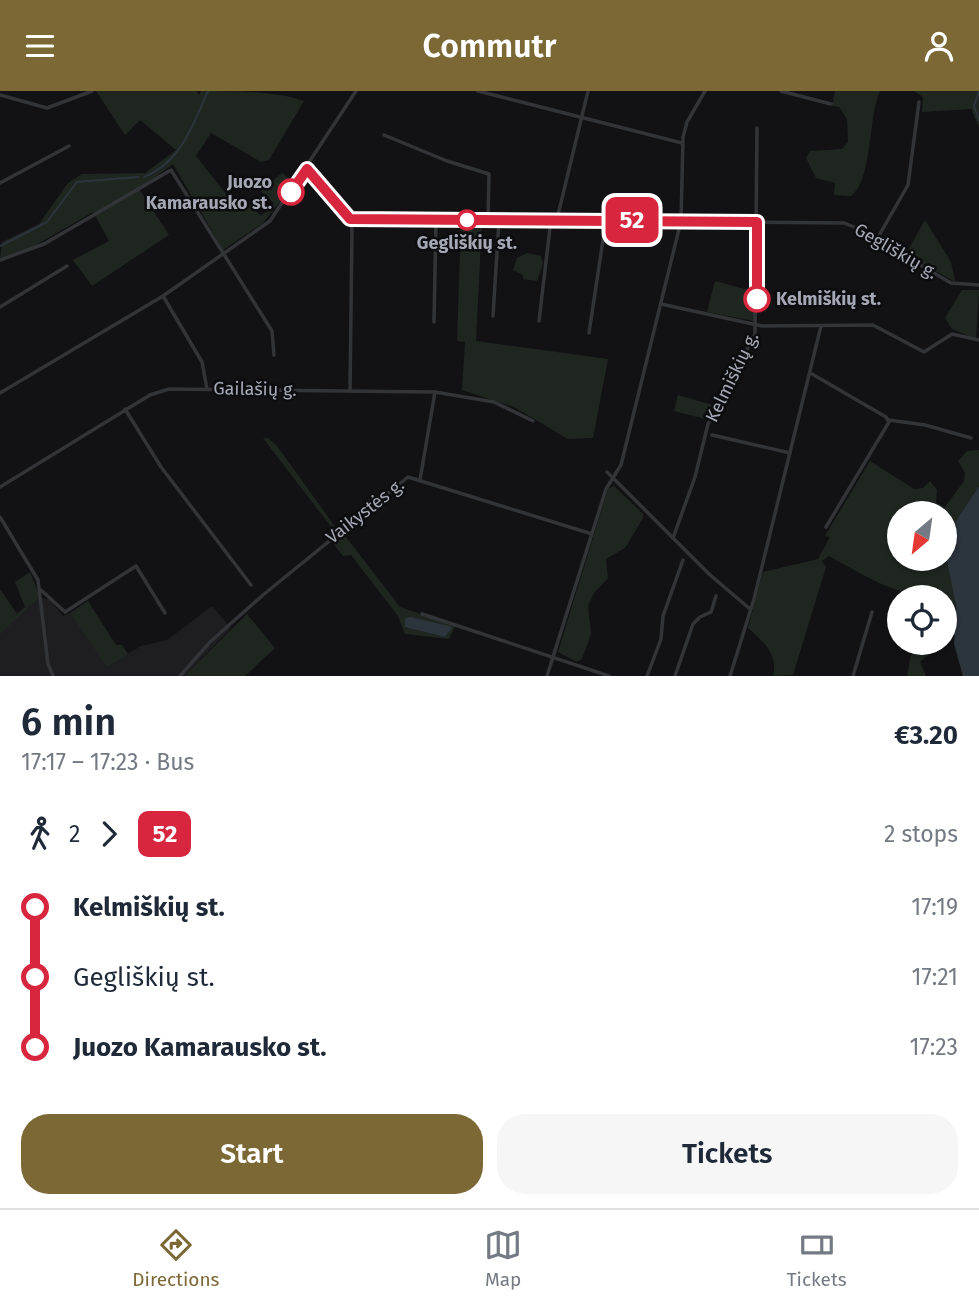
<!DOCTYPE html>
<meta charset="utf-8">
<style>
:root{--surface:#fff;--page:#f6f6f7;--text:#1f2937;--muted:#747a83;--line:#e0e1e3;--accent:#7b6835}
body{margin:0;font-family:"Fira Sans",sans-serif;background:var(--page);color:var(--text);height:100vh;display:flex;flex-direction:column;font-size:26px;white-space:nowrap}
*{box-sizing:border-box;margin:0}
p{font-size:23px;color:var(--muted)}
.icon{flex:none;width:38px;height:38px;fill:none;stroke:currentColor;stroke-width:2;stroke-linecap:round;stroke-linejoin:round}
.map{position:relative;height:585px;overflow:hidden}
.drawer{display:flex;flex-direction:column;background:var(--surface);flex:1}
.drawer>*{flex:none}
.badge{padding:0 14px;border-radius:10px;font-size:24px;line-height:46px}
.needle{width:46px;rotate:209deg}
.controls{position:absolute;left:887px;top:410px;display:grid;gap:14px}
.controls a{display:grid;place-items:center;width:70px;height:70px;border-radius:50%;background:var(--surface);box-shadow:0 2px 5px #0004;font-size:35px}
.map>.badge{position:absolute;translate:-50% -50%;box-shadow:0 0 0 4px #fff}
.legs{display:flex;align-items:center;gap:10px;height:77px;padding:0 21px;font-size:23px}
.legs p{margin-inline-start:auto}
.headline{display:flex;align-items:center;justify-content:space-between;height:119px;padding:0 21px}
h1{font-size:38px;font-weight:600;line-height:52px}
.cta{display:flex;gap:14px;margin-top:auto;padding:14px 21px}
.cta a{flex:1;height:80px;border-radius:28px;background:var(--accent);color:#fff;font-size:28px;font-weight:600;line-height:80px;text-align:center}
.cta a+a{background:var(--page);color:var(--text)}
ul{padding:0 21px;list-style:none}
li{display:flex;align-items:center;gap:24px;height:70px;font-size:26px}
li i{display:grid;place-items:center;width:10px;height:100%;margin:0 9px;background:currentColor}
li i::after{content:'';width:18px;height:18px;margin:-9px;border:5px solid;border-radius:50%;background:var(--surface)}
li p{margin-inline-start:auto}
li:first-child i{background:linear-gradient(#0000 50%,currentColor 0)}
li:last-child i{background:linear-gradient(currentColor 50%,#0000 0)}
header{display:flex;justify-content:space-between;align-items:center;height:91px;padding:0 21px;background:var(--accent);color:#fff;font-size:32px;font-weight:600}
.menu{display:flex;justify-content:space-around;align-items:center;height:98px;border-top:2px solid var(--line);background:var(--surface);font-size:19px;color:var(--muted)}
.menu a{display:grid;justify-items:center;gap:4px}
.menu .selected{color:var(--accent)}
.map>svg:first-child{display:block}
.built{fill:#1e1e21}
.green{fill:#1f2620;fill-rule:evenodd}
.water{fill:#2c343c}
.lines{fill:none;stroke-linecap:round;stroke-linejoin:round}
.stream{stroke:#2c343c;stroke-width:2}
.street{stroke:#333438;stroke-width:3.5}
.line-1-casing{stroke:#fff;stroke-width:16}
.line-1{stroke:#d7263d;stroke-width:10}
.stop-1-dot{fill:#fff;stroke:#d7263d;stroke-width:3.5}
.labels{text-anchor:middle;stroke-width:5;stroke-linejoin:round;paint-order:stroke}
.stop-label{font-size:18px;font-weight:bold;fill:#a4a8b4;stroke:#0d0d0f;text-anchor:end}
.street-label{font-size:18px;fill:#a4a8b4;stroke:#0d0d0f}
</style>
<header><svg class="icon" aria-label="menu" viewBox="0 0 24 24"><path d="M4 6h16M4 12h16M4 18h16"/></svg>Commutr<svg class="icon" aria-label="person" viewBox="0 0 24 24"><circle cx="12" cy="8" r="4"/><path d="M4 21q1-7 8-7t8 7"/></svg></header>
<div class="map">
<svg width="979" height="585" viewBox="0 0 979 585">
<rect width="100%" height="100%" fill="#121214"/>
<path class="built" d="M40,506L50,509L63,525L70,522L107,575L141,555L167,549L212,515L231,537L184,585H0V542Z"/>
<g class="green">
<path d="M96,0H197L199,4L201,0C233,0 277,0 304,10L269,69L261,71L211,42L196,65L238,118L248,111L261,125L274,112L260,100L282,82L295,92L263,132L223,159L173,73L139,98L169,144L92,195L73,169L109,150L93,121L29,158L0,167L2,151L39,133L68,92L82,83L145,82L176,59L140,29L125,44Z"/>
<path d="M835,0H880C868,25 873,89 851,105L834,104L835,92L816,87L806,67L810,60L842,58L848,51L847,28L839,16L832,15Z"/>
<path d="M914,0H979V36L971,18L922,21L923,6Z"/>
<path d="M925,129L951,171L955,191L906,163Z"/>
<path d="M461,131H482L476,250L608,268L593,347L568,348L514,316L462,299L465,251L457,250Z"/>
<path d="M527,162L541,165L543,172L537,190L523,188V184L513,179L517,167Z"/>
<path d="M715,190L755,201L754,230L707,221Z"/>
<path d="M962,199H979L976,248L952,238L945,227Z"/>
<path d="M678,304L716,315L709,329L674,320Z"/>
<path d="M263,347H268L277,355L336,437H332Z"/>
<path d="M979,359V395L950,440L946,466L956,515L945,517V506C896,506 871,488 829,465L822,470L826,476L793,584L773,585C779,564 762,549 748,537L763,481L818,468L830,446L825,445L870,370L914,398L923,397L930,390L937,399L936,412L945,416L964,390L965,382L958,370L967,360ZM900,422H945V467H900Z"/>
<path d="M614,395L643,423V427L625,457L606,468L608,487L594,502L588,515L591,543L582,568L577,571L558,561L608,398Z"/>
<path d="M342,441L400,516L455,535L449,548L405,543L398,525L351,464L343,465L332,451Z"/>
<path d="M30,481L40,506L0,543V498L17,523L25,516L15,491Z"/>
<path d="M88,510L116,554H122L128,563L107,576L70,522Z"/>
<path d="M247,523L275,557L245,585H184Z"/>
<path d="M917,551H942L920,571L926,585H907L911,564Z"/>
</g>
<g class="water">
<path d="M979,395V585H963L954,553L956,515L946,466L950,439Z"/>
<path d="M410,526L449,535L452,537L445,546L405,536V528Z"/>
</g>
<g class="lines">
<g class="stream">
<path d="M979,0L974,15L979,29"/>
<path d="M144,86C181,71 193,34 208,0"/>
<path d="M0,155L47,131L77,91L138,86"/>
</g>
<g class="street">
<path d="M478,0L682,52"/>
<path d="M781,0L831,13"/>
<path d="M0,4L47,17L92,0"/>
<path d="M384,44L447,70L489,83L488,129"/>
<path d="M307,78L350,128L352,139L350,300"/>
<path d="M0,92L69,55"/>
<path d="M350,128L844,132L859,138L951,192L979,194"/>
<path d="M557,128L588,0"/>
<path d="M877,148L908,94L919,11"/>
<path d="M0,169L44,153L171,79L272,240L274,264"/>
<path d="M163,205L202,271L207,298"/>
<path d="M661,213L762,235L873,234L924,261L952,243L979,249"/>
<path d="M0,216L67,175"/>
<path d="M493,225L499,129"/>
<path d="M539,230L551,128"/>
<path d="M434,231L436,129"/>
<path d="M589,242L606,129"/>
<path d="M812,283L886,326L889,331L826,436"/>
<path d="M0,302L163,205L270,130L356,0"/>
<path d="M125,318L161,376L251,494"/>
<path d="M889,329L925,334L971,347"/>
<path d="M712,344L790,362"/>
<path d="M607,381L709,483L750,518"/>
<path d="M420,389L435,301"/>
<path d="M0,396L150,304L169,298L435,301L494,311L533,330"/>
<path d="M0,426L38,489L48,573L53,585"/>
<path d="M673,447L695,386L708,333L755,243L757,37"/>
<path d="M41,499L65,521L136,475L165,522"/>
<path d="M422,523L609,585"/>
<path d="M180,585L210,551L263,504L408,386L592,443"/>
<path d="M547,585L606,398L621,374L681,130L683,46L687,31L705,0"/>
<path d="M647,585L661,548L663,525L683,469"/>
<path d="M675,585L693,533L700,526L711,521L716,505"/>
<path d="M730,585L754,508L821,235"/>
<path d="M853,585L872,521"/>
</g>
</g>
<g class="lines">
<defs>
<path id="line-1" d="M291,101L307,78L350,128L757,131V208"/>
</defs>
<use href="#line-1" class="line-1-casing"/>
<use href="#line-1" class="line-1"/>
</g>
<g class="stop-1-dot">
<circle cx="291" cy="101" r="12"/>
<circle cx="467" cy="129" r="9"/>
<circle cx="757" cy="208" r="12"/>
</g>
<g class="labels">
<g class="stop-label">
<text x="272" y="97">Juozo<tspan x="272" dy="21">Kamarausko st.</tspan></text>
<text x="467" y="158" text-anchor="middle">Gegliškių st.</text>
<text x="776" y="214" text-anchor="start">Kelmiškių st.</text>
</g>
<g class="street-label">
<text transform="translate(896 160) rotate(30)" y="6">Gegliškių g.</text>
<text transform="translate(732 286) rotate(-64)" y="6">Kelmiškių g.</text>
<text transform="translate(255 298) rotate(1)" y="6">Gailašių g.</text>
<text transform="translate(365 420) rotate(-38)" y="6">Vaikystės g.</text>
</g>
</g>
</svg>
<div class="controls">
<a><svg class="needle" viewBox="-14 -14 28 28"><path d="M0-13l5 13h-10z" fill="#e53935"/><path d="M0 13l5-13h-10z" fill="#747a83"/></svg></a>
<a><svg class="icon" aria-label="locate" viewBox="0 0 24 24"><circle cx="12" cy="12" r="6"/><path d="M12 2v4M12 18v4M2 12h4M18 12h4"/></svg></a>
</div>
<b class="badge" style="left:632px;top:129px;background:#d7263d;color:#fff">52</b>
</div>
<section class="drawer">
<div class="headline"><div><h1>6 min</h1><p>17:17 – 17:23 · Bus</p></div><b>€3.20</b></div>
<div class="legs"><svg class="icon" aria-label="walk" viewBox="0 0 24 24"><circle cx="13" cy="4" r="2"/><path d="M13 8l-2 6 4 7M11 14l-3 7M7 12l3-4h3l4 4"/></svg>2<svg class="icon" aria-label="forward" viewBox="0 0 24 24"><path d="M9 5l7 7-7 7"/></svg><b class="badge" style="background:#d7263d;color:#fff">52</b><p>2 stops</p></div>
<ul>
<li><i style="color:#d7263d"></i><b>Kelmiškių st.</b><p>17:19</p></li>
<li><i style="color:#d7263d"></i><span>Gegliškių st.</span><p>17:21</p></li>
<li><i style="color:#d7263d"></i><b>Juozo Kamarausko st.</b><p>17:23</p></li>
</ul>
<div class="cta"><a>Start</a><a>Tickets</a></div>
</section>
<nav class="menu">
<a class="selected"><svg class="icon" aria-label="directions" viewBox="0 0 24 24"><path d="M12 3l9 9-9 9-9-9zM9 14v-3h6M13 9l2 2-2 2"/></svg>Directions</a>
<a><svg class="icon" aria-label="map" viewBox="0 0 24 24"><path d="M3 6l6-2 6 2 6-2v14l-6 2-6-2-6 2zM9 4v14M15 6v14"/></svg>Map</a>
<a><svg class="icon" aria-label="tickets" viewBox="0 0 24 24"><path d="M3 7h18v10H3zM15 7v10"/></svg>Tickets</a>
</nav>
